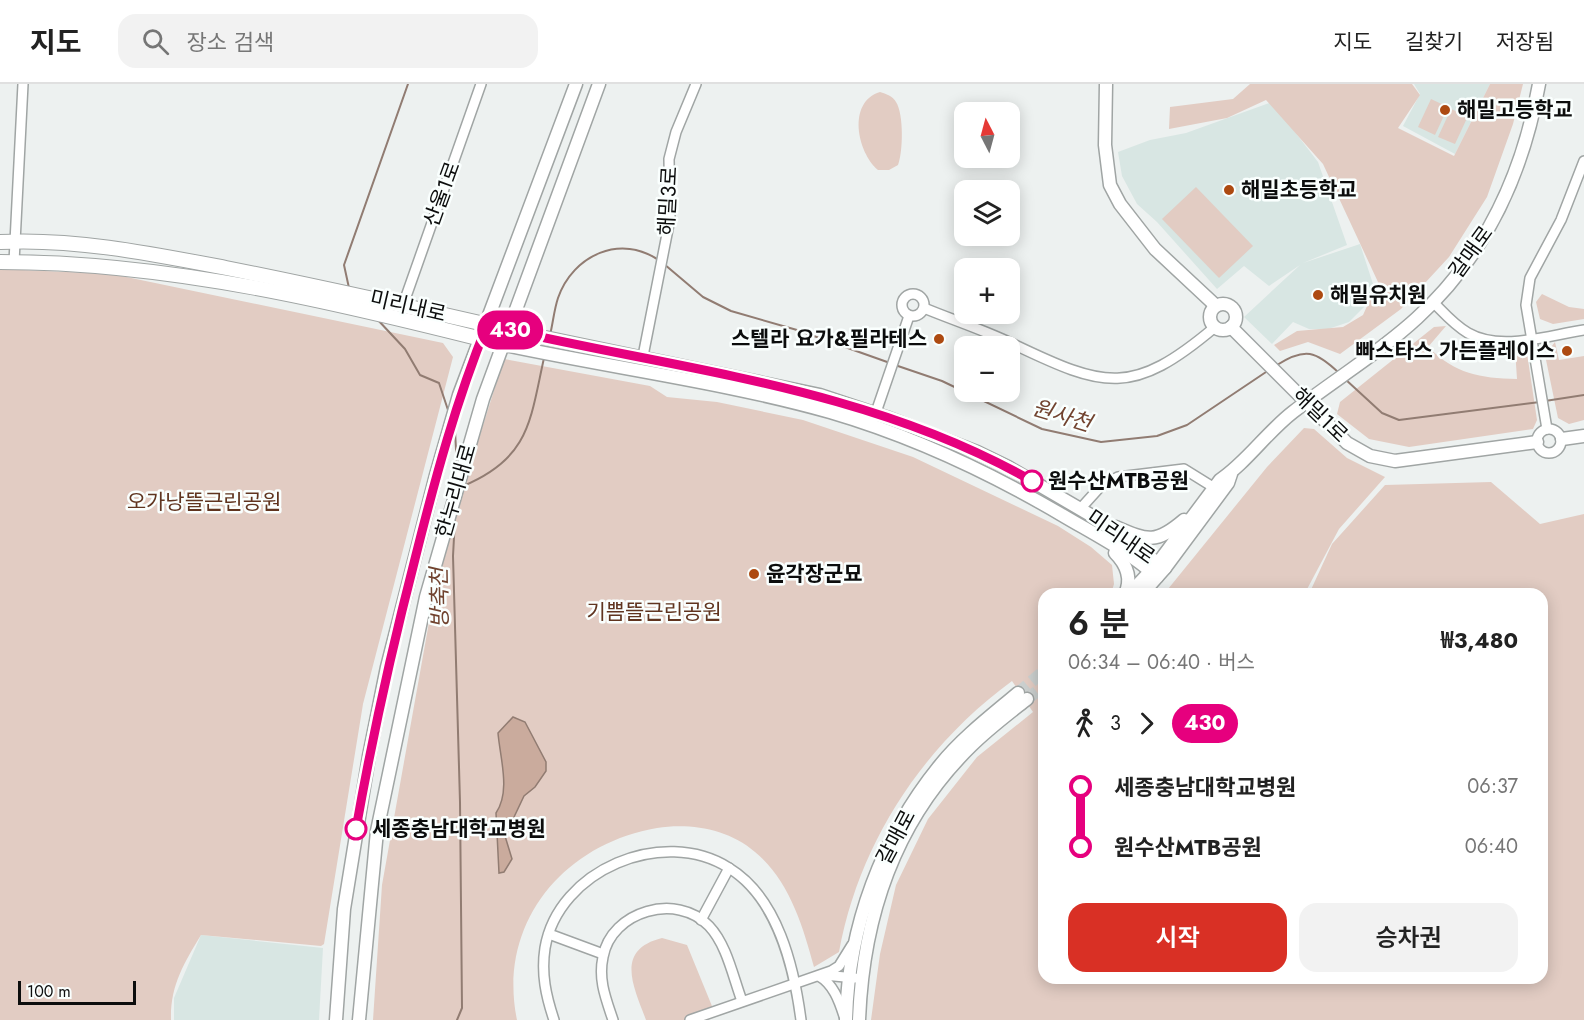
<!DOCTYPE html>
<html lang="ko">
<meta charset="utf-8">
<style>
:root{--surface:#fff;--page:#f2f2f2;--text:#222;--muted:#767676;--line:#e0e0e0;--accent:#d93025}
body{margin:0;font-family:Jost,"Noto Sans KR",sans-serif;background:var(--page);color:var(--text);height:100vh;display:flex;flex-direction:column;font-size:22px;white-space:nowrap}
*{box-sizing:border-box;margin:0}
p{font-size:20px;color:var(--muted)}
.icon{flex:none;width:33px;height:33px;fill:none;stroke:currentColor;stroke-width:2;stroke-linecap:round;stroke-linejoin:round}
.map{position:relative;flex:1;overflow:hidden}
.side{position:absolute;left:1038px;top:504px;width:510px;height:396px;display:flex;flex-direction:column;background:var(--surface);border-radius:18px;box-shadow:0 3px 15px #0003}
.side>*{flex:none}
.badge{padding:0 12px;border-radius:20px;font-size:21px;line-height:39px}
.needle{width:39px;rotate:354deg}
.fabs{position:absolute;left:954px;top:18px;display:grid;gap:12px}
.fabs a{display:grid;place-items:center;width:66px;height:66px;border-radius:12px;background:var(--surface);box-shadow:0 3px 15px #0003;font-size:30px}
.scale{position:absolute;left:18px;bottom:15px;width:118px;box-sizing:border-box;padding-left:6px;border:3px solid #0c0d0d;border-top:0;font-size:16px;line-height:21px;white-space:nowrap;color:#0c0d0d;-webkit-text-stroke:4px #fafffe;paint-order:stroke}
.map>.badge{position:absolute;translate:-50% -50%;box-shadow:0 0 0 3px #fff}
.legs{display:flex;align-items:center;gap:9px;height:66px;padding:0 30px;font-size:20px}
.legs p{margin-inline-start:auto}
.head{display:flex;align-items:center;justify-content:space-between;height:102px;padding:0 30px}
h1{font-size:33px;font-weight:600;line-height:45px}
.primary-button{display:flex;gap:12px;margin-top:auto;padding:12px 30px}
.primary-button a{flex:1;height:69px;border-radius:18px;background:var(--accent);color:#fff;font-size:24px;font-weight:600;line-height:69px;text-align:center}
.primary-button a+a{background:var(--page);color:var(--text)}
ul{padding:0 30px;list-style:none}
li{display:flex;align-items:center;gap:21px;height:60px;font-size:22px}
li i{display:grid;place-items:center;width:9px;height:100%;margin:0 8px;background:currentColor}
li i::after{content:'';width:15px;height:15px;margin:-8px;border:4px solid;border-radius:50%;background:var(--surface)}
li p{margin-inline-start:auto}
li:first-child i{background:linear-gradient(#0000 50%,currentColor 0)}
li:last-child i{background:linear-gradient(currentColor 50%,#0000 0)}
header{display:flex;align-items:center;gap:36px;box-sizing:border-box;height:84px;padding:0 30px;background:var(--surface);border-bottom:2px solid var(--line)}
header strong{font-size:28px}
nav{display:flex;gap:33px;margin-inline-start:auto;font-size:21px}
.search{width:420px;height:54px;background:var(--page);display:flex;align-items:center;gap:15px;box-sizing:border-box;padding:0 21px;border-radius:18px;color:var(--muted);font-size:22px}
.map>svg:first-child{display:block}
.built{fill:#d8e6e3}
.green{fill:#e2ccc3}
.water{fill:#caab9d;stroke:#917c72;stroke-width:1.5}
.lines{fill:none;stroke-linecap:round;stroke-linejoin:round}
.stream{stroke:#917c72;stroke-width:2}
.tertiary-tunnel{stroke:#cbcfce;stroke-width:12;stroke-dasharray:12 6;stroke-linecap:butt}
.minor-casing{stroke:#a0a5a4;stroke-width:12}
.tertiary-casing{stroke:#a0a5a4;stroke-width:15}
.secondary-casing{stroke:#a0a5a4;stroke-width:16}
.minor{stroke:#fff;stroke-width:9}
.tertiary{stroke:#fff;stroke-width:12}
.secondary{stroke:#fff;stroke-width:14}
.line-1-casing{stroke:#fff;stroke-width:14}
.line-1{stroke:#e6007e;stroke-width:9}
.poi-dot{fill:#ad4a11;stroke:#fafffe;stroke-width:2}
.stop-1-dot{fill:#fff;stroke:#e6007e;stroke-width:3}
.labels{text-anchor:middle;stroke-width:5;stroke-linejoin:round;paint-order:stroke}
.poi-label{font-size:21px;font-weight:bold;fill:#0c0d0d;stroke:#fafffe;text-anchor:start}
.street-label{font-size:21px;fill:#0c0d0d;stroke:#fafffe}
.stop-label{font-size:21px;font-weight:bold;fill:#0c0d0d;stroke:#fafffe;text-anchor:start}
.park-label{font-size:21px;fill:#60341f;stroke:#fafffe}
.water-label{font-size:22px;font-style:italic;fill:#71432f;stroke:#fafffe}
</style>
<header>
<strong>지도</strong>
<div class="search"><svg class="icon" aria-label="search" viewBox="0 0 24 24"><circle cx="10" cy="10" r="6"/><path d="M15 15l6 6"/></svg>장소 검색</div>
<nav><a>지도</a><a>길찾기</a><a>저장됨</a></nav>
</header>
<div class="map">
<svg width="1584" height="936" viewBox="0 0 1584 936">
<rect width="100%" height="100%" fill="#edf1f0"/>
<g class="built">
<path d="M1414,0H1490L1455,70L1403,42L1420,10Z"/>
<path d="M1272,18L1318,78L1347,161L1303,179L1360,160L1373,200L1365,222L1349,238L1328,245H1309L1293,238L1272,260L1244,233L1300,181L1269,202L1244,182L1217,205L1157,138L1137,120L1122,92L1118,68L1150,56L1186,49Z"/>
<path d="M201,851L323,864L319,936H174V914Z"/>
</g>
<g class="green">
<path d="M1250,0H1412L1420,11L1398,44L1454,72L1490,0H1523L1513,40L1487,113L1449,173L1401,225L1340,270L1308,258L1280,267L1274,261L1297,247L1343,243L1363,231L1378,198L1323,80L1266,16L1227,34L1169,45L1170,23L1233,15Z"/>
<path d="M880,8C886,10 893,12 896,18C904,30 903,69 898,81L889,86H878C857,68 847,18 880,8Z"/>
<path d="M1431,15L1448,23L1435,51L1418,43Z"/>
<path d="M1451,25L1468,32L1455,60L1438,53Z"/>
<path d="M1196,103L1253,162L1219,194L1162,135Z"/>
<path d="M0,185L112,190L443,259L453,273L363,620L324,860L321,862L201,851C184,879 170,902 171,936H0Z"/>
<path d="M1542,210L1569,223L1584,225V235L1553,240L1540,235L1536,218Z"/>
<path d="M1446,242L1428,263C1456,290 1479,294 1517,295L1515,265L1519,264L1527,269L1537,336L1533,345L1409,363L1369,355L1337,330L1340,318L1434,243Z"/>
<path d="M1555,258L1559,276L1584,272V336L1569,340L1558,334L1545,271Z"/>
<path d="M504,275L650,302L667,313L717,318L803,336L913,373L1058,442L1091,463L1112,481L1114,500L1111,510H1044V894H1542V510H1309L1332,460L1385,401L1491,398L1540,440L1584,430V936H871L880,870L896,801L928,735L977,673L1033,628L1012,597C922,663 859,759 839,868L814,883C803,842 789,796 755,768C728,745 691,739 657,744C563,760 497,840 517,936H373L382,801L433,516L466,395Z"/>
<path d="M1304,344L1314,345L1347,374L1385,393L1339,445L1305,509L1164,510L1267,383Z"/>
<path d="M662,854L687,861L714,927L690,936H646C634,903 614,866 662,854Z"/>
</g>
<path class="water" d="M513,633L525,638L546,678V687L535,703L524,712L505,752L512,775L504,788L499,789L496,729C511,707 500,674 498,649Z"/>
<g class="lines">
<g class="stream">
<path d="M664,180L703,213L731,227L797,246L890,279"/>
<path d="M349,204L344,181L408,0"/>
<path d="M377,235L405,265L420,291L439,299L449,329"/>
<path d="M550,251C553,239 554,226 558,214C573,171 621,149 660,177"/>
<path d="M895,281L942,297L1042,345L1101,358L1157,352L1187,341L1269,286"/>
<path d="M1277,281C1305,263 1316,267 1339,289"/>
<path d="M1345,295L1382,329L1399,336L1540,318"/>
<path d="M1545,317L1584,311"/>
<path d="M455,346L457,385"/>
<path d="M463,402C530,374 530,337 544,274"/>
<path d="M455,435L453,472L460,718L462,924L457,936"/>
</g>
<g class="tertiary-tunnel">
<path d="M1018,609L1044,587"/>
<path d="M1027,615L1044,602"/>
</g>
<defs>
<g id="minor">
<path d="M14,178L23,0"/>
<circle cx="913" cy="221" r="11"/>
<path d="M1433,218C1444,229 1454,241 1468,249C1501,268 1549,251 1584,246"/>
<path d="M403,221L481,0"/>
<path d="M924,224C953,236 984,246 1013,260C1105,304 1132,313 1215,243"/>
<path d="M643,272L670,135L669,75L676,48L696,0"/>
<path d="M874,334L909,232"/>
<circle cx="1549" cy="357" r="12"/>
<path d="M1547,345L1526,221L1530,194L1561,136L1584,77"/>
<path d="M1081,424L1100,403L1118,393L1184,385L1213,403"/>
<path d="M701,836L729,784"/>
<path d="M549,850L603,870"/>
<path d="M824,891L855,894"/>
<path d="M819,892C833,900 839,916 844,932"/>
<path d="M554,936C546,912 541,890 545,864C558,786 663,742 729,784C778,814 794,883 801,936"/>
<path d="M613,936C606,915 598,896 603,873C611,827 677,808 709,842C727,861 733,893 742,917"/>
<path d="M690,936L831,887L839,882L852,861"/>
</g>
<g id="tertiary">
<path d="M1106,0L1105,61L1110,101L1120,120L1155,165L1215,221"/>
<circle cx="1223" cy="233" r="13"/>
<path d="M1231,243L1347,359L1370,372L1395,377L1537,358"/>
<path d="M510,246L820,311L886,333L977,368L1008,383L1094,433L1165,484"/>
<path d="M505,261C613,284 723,298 830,328C912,352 989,388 1062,431C1094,450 1130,468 1157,493"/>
<path d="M1562,355L1584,352"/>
<path d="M1116,443C1148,457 1156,460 1184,436"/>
<path d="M1115,469C1127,481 1132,495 1125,510"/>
<path d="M1129,510L1158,479L1220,396C1246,379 1267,348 1293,328C1334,296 1379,269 1417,234C1485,172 1523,89 1539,0"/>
<path d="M1142,510L1165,484L1228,399L1231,390"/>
<path d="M336,936L344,825L369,672L387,583L436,391L459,311L576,0"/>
<path d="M359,936L377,747L426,513L483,315L599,0"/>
<path d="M846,936C848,843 882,752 941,680C963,653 992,631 1018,609"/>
<path d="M859,936C863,832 895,736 971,662C988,645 1008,630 1027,615"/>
</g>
<g id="secondary">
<path d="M0,158C74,154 153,170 226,184C321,203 415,224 510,246"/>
<path d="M0,178C171,178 340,219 505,261"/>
</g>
</defs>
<use href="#minor" class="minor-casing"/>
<use href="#tertiary" class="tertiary-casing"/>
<use href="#secondary" class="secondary-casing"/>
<use href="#minor" class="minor"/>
<use href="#tertiary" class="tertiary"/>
<use href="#secondary" class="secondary"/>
</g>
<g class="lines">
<defs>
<path id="line-1" d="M356,745C372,654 392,564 415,475C435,395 456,317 487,241C671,285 864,301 1032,397"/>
</defs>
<use href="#line-1" class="line-1-casing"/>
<use href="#line-1" class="line-1"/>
</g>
<g class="poi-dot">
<circle cx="1445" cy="26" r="6"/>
<circle cx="1229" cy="106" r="6"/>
<circle cx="1318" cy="211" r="6"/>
<circle cx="939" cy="255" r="6"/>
<circle cx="1567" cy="267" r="6"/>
<circle cx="754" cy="490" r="6"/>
</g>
<g class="stop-1-dot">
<circle cx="1032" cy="397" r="10"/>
<circle cx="356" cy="745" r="10"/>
</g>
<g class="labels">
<g class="poi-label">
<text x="1457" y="33">해밀고등학교</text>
<text x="1241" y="113">해밀초등학교</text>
<text x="1330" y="218">해밀유치원</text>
<text x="927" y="262" text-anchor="end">스텔라 요가&amp;필라테스</text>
<text x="1555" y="274" text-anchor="end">빠스타스 가든플레이스</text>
<text x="766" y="497">윤각장군묘</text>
</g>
<g class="street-label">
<text transform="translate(442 110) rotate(-70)" y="7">산울1로</text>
<text transform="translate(668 117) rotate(-87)" y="7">해밀3로</text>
<text transform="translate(1471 168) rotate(-54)" y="7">갈매로</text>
<text transform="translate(408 222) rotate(13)" y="7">미리내로</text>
<text transform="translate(1320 331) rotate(44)" y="7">해밀1로</text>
<text transform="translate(456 407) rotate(-74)" y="7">한누리대로</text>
<text transform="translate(1121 453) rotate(35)" y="7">미리내로</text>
<text transform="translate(896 753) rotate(-62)" y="7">갈매로</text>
</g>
<g class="stop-label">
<text x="1048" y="404">원수산MTB공원</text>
<text x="372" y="752">세종충남대학교병원</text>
</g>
<g class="park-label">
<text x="204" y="425">오가낭뜰근린공원</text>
<text x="654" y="535">기쁨뜰근린공원</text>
</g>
<g class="water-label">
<text transform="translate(1062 331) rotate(17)" y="8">원사천</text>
<text transform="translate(439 514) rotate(-91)" y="8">방축천</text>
</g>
</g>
</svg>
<div class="fabs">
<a><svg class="needle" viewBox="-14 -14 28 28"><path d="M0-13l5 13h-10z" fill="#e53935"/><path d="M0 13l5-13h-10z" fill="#767676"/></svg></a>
<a><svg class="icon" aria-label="layers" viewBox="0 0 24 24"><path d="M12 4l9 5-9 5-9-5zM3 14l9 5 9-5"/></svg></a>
<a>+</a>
<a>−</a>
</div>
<div class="scale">100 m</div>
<b class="badge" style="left:510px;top:246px;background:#e6007e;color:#fff">430</b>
<section class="side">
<div class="head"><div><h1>6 분</h1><p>06:34 – 06:40 · 버스</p></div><b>₩3,480</b></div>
<div class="legs"><svg class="icon" aria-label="walk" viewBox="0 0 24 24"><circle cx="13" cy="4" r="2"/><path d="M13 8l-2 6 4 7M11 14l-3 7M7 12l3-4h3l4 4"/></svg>3<svg class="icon" aria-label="forward" viewBox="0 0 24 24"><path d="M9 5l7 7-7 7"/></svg><b class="badge" style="background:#e6007e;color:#fff">430</b></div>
<ul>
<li><i style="color:#e6007e"></i><b>세종충남대학교병원</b><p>06:37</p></li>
<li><i style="color:#e6007e"></i><b>원수산MTB공원</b><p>06:40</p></li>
</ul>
<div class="primary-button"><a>시작</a><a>승차권</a></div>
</section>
</div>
